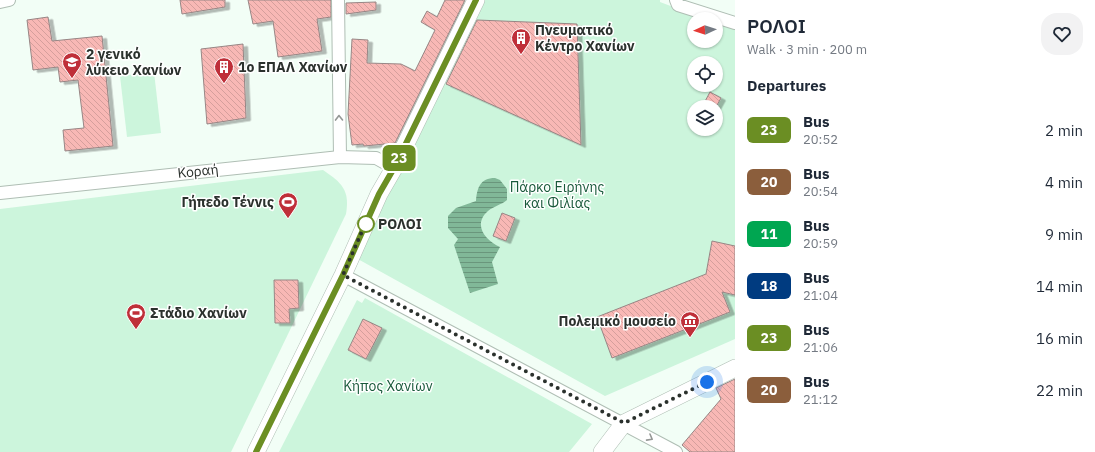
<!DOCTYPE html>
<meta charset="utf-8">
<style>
:root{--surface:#fff;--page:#f2f2f3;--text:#1f2937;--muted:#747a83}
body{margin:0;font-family:"IBM Plex Sans",sans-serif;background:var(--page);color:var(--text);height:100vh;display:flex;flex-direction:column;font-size:15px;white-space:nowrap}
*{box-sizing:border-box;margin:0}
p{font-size:13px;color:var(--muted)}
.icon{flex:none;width:22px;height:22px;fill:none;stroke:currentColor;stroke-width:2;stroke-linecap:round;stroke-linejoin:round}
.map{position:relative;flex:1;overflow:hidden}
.panel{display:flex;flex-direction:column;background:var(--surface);width:360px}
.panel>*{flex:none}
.badge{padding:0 8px;border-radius:6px;font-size:14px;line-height:26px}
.needle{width:26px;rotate:267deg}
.controls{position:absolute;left:687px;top:12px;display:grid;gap:8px}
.controls a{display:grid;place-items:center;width:36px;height:36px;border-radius:50%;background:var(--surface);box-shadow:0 1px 3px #0004;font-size:20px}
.you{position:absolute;width:20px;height:20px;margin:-10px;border:3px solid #fff;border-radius:50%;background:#1a73e8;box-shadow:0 0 0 6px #1a73e833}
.map>.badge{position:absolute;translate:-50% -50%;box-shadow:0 0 0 2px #fff}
h2{padding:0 12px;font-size:15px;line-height:36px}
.round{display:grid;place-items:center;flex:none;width:42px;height:42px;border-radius:16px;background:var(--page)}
.summary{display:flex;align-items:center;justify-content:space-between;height:68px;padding:0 12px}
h1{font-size:19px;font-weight:600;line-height:30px}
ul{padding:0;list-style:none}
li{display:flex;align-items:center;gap:12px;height:52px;padding:0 12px}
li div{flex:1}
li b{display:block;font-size:15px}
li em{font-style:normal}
li .badge{min-width:44px;font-weight:700;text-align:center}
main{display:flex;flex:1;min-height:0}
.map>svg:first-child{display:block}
.park{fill:#ccf5dc;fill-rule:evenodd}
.water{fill:url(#water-rules)}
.building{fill:url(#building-back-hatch);stroke:#978685;filter:url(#shadow)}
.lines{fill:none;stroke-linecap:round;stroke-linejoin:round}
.minor-casing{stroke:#afbeb4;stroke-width:14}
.secondary-casing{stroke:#afbeb4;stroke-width:18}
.minor{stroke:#fff;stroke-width:12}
.secondary{stroke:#fff;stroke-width:17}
.oneway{stroke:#959896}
.line-casing{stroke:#fff;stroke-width:9}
.line{stroke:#6b8e23;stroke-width:6}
.walk{stroke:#2b312d;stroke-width:4;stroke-dasharray:0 7.2}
.stop-dot{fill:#fff;stroke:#6b8e23;stroke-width:2}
.labels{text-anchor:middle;stroke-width:3;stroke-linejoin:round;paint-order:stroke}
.poi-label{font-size:14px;font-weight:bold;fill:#2b312d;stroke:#fff;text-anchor:start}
.street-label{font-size:14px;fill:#2b312d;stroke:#fff}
.park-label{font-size:14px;fill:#18593a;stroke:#fff}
.stop-label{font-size:14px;font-weight:bold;fill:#2b312d;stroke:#fff;text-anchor:start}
</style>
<main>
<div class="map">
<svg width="735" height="452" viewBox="0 0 735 452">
<defs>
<pattern id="water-rules" width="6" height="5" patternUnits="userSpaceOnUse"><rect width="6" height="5" fill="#81b898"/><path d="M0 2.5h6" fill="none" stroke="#6a967c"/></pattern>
<pattern id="building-back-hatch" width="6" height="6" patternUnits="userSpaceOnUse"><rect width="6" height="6" fill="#f8b8b5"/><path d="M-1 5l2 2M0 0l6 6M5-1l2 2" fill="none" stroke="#d59f9c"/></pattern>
<filter id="shadow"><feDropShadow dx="4.5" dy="2.5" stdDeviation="0" flood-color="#0004"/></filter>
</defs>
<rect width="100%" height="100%" fill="#f2fef6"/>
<g class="park">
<path d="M482,0H660V2L705,19H694V41H716V23L735,30V339L605,396L356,258ZM694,63H716V85H694ZM694,107H716V129H694Z"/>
<path d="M154,72L161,133L127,137L120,76Z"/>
<path d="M323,170C342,183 350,190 346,214L231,452H0V209Z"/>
<path d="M365,298L592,424L569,452H279L357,300L362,303Z"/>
</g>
<path class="water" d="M495,178L500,180L507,189V200C501,205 494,206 488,211C472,225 486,241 500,247L492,262L498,284L470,293L454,245L458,239L448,228V216L456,208L476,201C477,188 480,178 495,178Z"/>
<g class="building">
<path d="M180,0H225V7L182,14Z"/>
<path d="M248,0H331V17L317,19L322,51L278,57L273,21L253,24Z"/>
<path d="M445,0H465L395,143L364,146L363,144L352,145L348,114L352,39L368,40L367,63L401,64L415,71L435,30L421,22L427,11L437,17Z"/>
<path d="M376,2V10L346,14V3Z"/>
<path d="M48,17L52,41L102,36L113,146L65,151L63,130L84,128L78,80L60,82L58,67L33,70L27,20Z"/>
<path d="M477,20L577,24L581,145L446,84Z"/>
<path d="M243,44L246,118L207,124L201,49Z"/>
<path d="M710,92L721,98L716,107H702Z"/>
<path d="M502,213L515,218L506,241L493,236Z"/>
<path d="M712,241L735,246V295L722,292L730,312L612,358L597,317L706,274Z"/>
<path d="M274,280H298L299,308L289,309L290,323H275Z"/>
<path d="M363,319L382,328L366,359L348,350Z"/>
<path d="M735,379V452H690L682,445L721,399L716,388Z"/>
</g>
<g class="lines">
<defs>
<g id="minor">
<path d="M338,0L340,157"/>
<path d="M676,0L678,5L735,23"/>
<path d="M0,2L9,0"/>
<path d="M0,193L340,157L376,158L394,168"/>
<path d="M343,275L676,452"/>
</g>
<g id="secondary">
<path d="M256,452L343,275L379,194L394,168L476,0"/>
<path d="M602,452L624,423L735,368"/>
</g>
</defs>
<use href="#minor" class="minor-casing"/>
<use href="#secondary" class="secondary-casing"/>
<use href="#minor" class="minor"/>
<use href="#secondary" class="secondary"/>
</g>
<defs><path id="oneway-chevron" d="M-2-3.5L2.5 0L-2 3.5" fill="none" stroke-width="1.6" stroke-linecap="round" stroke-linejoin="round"/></defs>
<g class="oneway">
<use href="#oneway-chevron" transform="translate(339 118) rotate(-91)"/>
<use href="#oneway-chevron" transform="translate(650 438) rotate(29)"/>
</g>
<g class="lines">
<defs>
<path id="line" d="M256,452L343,275L379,194L394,168L476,0"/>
</defs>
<use href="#line" class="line-casing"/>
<use href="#line" class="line"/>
<path class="walk" d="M366,224V222L343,275L624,423L707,382"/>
</g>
<defs>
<symbol id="building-pin" viewBox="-11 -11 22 30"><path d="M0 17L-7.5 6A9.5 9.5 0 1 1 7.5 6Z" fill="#bf2f39" stroke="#fff"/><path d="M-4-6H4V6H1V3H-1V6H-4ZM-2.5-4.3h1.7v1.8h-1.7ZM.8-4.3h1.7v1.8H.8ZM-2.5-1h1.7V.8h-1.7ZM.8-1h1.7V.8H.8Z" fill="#fff"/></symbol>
<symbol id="school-pin" viewBox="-11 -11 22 30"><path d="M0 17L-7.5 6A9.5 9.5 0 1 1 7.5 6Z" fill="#bf2f39" stroke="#fff"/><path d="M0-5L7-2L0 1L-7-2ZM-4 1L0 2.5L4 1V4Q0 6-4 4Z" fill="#fff"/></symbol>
<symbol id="stadium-pin" viewBox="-11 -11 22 30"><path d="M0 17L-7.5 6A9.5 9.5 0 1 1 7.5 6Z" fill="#bf2f39" stroke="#fff"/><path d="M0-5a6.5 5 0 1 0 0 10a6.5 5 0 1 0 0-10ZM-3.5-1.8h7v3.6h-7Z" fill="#fff"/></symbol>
<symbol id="museum-pin" viewBox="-11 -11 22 30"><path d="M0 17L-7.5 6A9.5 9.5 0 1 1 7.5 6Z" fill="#bf2f39" stroke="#fff"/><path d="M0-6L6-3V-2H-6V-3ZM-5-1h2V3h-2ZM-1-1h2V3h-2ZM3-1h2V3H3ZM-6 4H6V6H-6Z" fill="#fff"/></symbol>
</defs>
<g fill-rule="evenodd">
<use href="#building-pin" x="510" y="27" width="22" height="30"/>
<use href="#school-pin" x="61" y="51" width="22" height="30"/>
<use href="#building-pin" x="213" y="56" width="22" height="30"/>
<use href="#stadium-pin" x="277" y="191" width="22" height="30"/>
<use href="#stadium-pin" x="125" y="302" width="22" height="30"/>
<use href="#museum-pin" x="679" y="310" width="22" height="30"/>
</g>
<circle class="stop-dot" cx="366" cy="224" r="8"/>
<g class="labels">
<g class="poi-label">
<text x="535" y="35">Πνευματικό<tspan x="535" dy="16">Κέντρο Χανίων</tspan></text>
<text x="86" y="59">2 γενικό<tspan x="86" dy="16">λύκειο Χανίων</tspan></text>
<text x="238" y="72">1ο ΕΠΑΛ Χανίων</text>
<text x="274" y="207" text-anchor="end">Γήπεδο Τέννις</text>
<text x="150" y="318">Στάδιο Χανίων</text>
<text x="676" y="326" text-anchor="end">Πολεμικό μουσείο</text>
</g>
<g class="street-label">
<text transform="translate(198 171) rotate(-6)" y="5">Κοραή</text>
</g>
<g class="park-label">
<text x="557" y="192">Πάρκο Ειρήνης<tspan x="557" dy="16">και Φιλίας</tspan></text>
<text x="388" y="391">Κήπος Χανίων</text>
</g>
<g class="stop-label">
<text x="378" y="229">ΡΟΛΟΙ</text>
</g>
</g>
</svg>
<div class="controls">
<a><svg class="needle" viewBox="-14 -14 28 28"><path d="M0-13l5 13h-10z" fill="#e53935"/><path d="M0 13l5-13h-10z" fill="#747a83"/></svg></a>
<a><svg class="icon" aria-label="locate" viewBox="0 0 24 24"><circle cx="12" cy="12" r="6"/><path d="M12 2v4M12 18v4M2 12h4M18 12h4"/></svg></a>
<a><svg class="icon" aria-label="layers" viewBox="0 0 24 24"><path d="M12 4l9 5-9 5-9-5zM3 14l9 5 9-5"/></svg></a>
</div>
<div class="you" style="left:707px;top:382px"></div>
<b class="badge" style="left:399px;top:158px;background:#6b8e23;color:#fff">23</b>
</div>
<section class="panel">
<div class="summary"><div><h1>ΡΟΛΟΙ</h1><p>Walk · 3 min · 200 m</p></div><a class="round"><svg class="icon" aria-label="heart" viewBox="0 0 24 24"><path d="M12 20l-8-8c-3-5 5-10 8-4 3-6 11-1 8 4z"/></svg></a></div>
<h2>Departures</h2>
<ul>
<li><span class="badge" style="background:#6b8e23;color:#fff">23</span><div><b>Bus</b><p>20:52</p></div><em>2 min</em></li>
<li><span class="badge" style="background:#8b5e3c;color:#fff">20</span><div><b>Bus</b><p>20:54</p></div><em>4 min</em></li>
<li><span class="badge" style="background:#00a651;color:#fff">11</span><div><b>Bus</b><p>20:59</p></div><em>9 min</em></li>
<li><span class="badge" style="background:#003b80;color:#fff">18</span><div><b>Bus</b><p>21:04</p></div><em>14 min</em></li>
<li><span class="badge" style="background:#6b8e23;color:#fff">23</span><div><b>Bus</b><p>21:06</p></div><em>16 min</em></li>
<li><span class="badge" style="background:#8b5e3c;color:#fff">20</span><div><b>Bus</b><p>21:12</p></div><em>22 min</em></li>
</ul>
</section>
</main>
